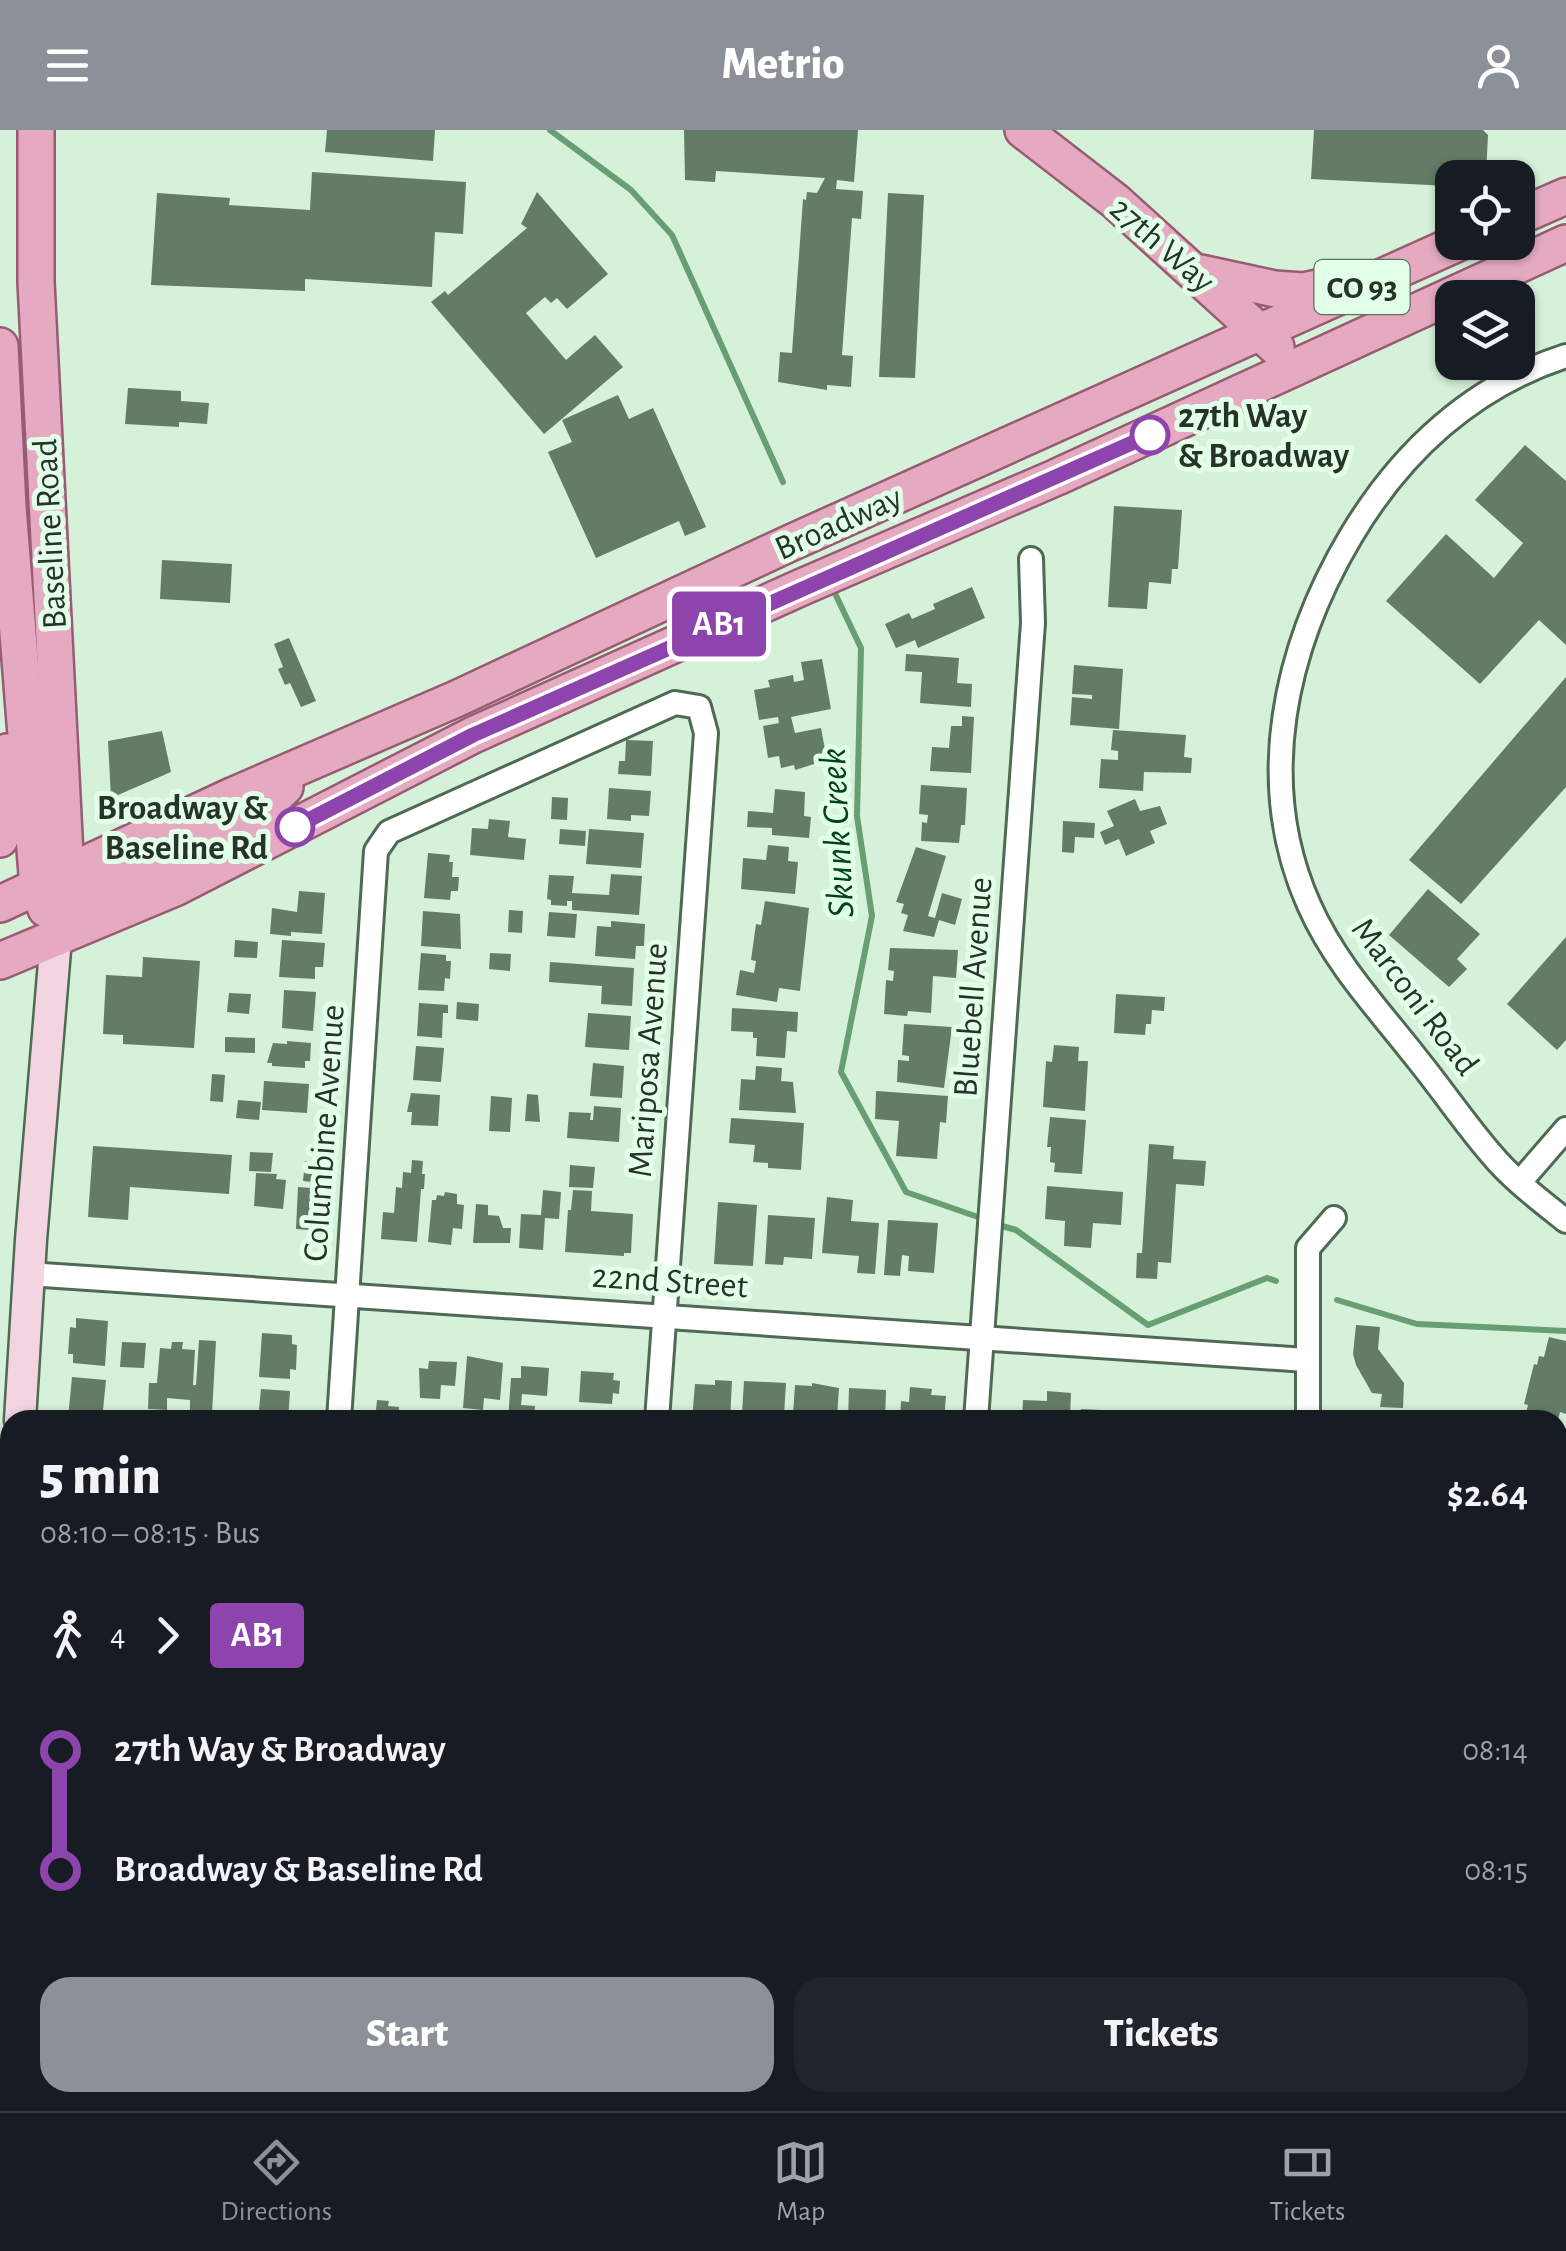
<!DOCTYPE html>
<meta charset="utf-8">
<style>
:root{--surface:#171b24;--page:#20242c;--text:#f1f3f6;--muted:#9ea1a6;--line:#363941;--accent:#8c9099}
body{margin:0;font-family:"Alegreya Sans",sans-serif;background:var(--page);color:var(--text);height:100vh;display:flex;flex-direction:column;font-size:38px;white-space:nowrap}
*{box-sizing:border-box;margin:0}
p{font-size:32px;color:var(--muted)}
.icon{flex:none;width:55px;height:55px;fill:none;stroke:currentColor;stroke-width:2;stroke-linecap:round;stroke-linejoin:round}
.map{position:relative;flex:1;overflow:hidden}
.panel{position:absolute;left:0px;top:1280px;width:1568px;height:702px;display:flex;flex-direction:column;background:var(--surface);border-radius:30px 30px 0 0;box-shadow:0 2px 8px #0004}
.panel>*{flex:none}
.badge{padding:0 20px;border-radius:8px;font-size:35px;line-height:65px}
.tools{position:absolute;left:1435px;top:30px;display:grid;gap:20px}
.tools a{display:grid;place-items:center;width:100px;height:100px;border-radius:20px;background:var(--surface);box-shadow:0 2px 8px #0004;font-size:50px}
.map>.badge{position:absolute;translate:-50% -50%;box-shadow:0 0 0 5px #fff}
.legs{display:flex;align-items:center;gap:15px;height:110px;padding:0 40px;font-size:32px}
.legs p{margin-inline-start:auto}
.summary{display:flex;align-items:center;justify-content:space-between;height:170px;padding:0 40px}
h1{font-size:55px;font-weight:800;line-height:75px}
.cta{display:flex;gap:20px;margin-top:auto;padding:20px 40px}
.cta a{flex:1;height:115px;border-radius:30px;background:var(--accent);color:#fff;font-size:40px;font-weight:800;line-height:115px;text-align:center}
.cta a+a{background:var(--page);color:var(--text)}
ul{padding:0 40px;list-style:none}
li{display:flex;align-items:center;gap:35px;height:120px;font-size:38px}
li i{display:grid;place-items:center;width:15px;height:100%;margin:0 12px;background:currentColor}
li i::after{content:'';width:25px;height:25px;margin:-12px;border:8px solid;border-radius:50%;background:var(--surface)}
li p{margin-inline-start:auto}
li:first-child i{background:linear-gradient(#0000 50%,currentColor 0)}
li:last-child i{background:linear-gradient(currentColor 50%,#0000 0)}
header{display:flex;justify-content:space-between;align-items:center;height:130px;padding:0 40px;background:var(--accent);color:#fff;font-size:45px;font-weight:800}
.menu{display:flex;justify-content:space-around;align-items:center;height:140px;border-top:2px solid var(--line);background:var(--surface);font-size:28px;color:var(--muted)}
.menu a{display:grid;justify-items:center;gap:5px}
.menu .current{color:var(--accent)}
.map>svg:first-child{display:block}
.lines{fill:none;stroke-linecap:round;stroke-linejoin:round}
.stream{stroke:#679e73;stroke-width:6}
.building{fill:#637c67}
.street-casing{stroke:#506955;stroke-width:28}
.secondary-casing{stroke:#506955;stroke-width:35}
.primary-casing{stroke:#975c72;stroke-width:40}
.street{stroke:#fff;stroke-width:22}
.secondary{stroke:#f2d5e1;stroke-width:30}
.primary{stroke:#e5aac2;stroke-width:35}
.line-1-casing{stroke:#fff;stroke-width:22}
.line-1{stroke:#8e44ad;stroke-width:15}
.stop-1-dot{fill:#fff;stroke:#8e44ad;stroke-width:5}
.labels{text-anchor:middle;stroke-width:10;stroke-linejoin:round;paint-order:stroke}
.shield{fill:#e2ffe7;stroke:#5f7062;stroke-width:2.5}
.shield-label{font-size:32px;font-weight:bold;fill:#273229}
.street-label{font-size:35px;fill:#273229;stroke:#e2ffe7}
.stop-label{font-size:35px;font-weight:bold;fill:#273229;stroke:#e2ffe7;text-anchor:start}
.water-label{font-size:38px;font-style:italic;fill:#00431a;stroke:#e2ffe7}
</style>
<header><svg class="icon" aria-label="menu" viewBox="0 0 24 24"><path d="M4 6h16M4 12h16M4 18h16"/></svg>Metrio<svg class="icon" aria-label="person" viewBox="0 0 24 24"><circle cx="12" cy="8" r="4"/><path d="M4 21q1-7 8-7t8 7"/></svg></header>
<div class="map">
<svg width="1566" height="1981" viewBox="0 0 1566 1981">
<rect width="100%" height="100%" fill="#d5f1d9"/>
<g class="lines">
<g class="stream">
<path d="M550,0L631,60L672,105L783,352"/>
<path d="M831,455L861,518L857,686L872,786L841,942L906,1062L978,1087"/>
<path d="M1002,1096L1016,1100L1148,1195L1267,1148L1276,1151"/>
<path d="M1337,1170L1417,1194L1566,1201"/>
<path d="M6,1975L33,1972"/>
</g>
</g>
<g class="building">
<path d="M327,0H435L433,31L325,22Z"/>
<path d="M684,0H858L854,52L837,50L836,59L863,61L861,89L852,88L842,225L853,226L851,257L827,255V260L778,252L780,222L792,223L803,69L806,70L807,62L817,63L825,48L716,41L715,52L685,50Z"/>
<path d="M1314,0H1483L1488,5L1486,44L1449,42L1448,56L1311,49Z"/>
<path d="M312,42L466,52L463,104L435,102L432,157L305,149V161L151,155L157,63L230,68L229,75L310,80Z"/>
<path d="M537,62L608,144L567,179L557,168L551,173L545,167L526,183L566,230L595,205L623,237L544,304L431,172L445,161L448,165L527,98L521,94Z"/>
<path d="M888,63L924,65L915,248L879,247Z"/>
<path d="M128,258L181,261V271L209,273L207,294L179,292V297L125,294Z"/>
<path d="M618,265L629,289L653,278L706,397L685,406L679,391L596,428L548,322L572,312L562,290Z"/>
<path d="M1525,315L1566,351V515L1539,490L1480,554L1386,471L1446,404L1494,448L1523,413L1475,370Z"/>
<path d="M1114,376L1182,380L1178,439H1172L1171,454L1149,452L1147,479L1108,477Z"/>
<path d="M162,430L232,434L230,473L160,469Z"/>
<path d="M972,457L985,488L918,518L915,510L896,518L885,494L909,483L912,489L935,479L933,474Z"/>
<path d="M289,508L316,571L301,577L290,553L285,555L278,539L283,537L274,514Z"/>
<path d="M906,524L959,528L957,553L972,554L971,577L920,573L922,542L905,541Z"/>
<path d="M822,529L831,579L791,587L795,603L821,598L827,630L795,640L794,635L781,638L779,626L768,628L763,596L779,593L778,587L759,590L754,560L770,557L768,550L793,545L794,552L804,550L801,532Z"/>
<path d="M1074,535L1123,539L1119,599L1070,595L1072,567L1092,569V565L1072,564Z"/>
<path d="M1566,547V657L1461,774L1409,730Z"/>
<path d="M962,586L974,587L971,643L930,641L932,617L949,618L951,596H962Z"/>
<path d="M1113,600L1186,605L1184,627L1192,628L1191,643L1144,642L1143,661L1099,658L1101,629L1118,630V621L1111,620Z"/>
<path d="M162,601L171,642L111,668L108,611Z"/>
<path d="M626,610L653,611L651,646L618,644L619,631H625Z"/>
<path d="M921,655L967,658L965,695H961L959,713L921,711L922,692L927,693L928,685L919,684Z"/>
<path d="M609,658L651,661L649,686L631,685V691L607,689Z"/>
<path d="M775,659L805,662L804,686L811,687L809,708L772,705V698L747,697L748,681L773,683Z"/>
<path d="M552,667L568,668L567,690L551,689Z"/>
<path d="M1135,669L1140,681L1160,676L1167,694L1150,701L1155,713L1126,726L1119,709L1105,715L1100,702L1114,696L1107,681Z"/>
<path d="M489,689L510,691L508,707L526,709L524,730L470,725L472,698L488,699Z"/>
<path d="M1063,691L1095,693L1094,708L1075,707L1074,723L1062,722Z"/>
<path d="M560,699L586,701L585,716L559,714Z"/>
<path d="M589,699L644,703L641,738L586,734Z"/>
<path d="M768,715L789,717L788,731L798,732L795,764L741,759L743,728L766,730Z"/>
<path d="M916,717L946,726L928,786L935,788L942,763L962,769L955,795L939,790L934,807L903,801L908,785L901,783L904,774L896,772Z"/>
<path d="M428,723L450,725L449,732H453L452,747H459L458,761H451L450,770L424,768Z"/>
<path d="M611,744L642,746L639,785L572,780V771H567V776L551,775V770L547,769L549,745L574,746L572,763L609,765Z"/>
<path d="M1428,759L1480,804L1457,829L1467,839L1449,857L1389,805Z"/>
<path d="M299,761L325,763L322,804L291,802V806L270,804L272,778L297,782Z"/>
<path d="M765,771L809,778L800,861L779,858L777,872L736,865L740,840L754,843L756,831L751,830L756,794L761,795Z"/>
<path d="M509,780L523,781L522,803L508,802Z"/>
<path d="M423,781L460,784L461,819L421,816Z"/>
<path d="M549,782L577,784L575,808L547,806Z"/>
<path d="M611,791L645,794L644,816H636L635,829L595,826L597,796L611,797Z"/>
<path d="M1566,807V910L1557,920L1507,874Z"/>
<path d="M235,810L258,812L257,828L234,827Z"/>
<path d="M282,810L325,813L323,837H315V849L279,847Z"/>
<path d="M890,818L958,820L956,848L933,846L931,883L908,881L907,886L884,884L886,850L893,851L894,841L888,840Z"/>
<path d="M421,823L446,825V831H451L450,849L445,848L444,861L418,860Z"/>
<path d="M490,823L511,824L510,841L489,839Z"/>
<path d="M143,827L200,831L194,918L123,914V905L103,904L106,845L142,847Z"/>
<path d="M550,832L634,838L632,876L601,874L602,856L549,852Z"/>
<path d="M284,860L316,862L313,901L282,898Z"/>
<path d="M229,863L251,864L249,884L227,882Z"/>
<path d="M1116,864L1165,867L1164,881L1152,880L1151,894H1146L1145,905L1114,903Z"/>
<path d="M457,872L479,874L478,891L456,889Z"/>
<path d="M419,873L448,875V883H443L442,908L417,906Z"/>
<path d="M732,878L798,882L797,902L787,901L785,928L756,926L757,908H753V902L731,901Z"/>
<path d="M588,883L631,886L629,920L585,917Z"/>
<path d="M904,894L952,897L944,958L897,952L898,930L909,931V926L902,925Z"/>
<path d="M225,907L255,908V923L225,922Z"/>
<path d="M287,911L311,913L310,931H305V938L272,936V933H267L273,913L287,914Z"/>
<path d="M1054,915L1079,917L1078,931H1088L1085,981L1043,977L1046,931L1052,932Z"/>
<path d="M416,916L444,918L441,952L413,950Z"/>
<path d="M593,933L624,936L622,968L590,966Z"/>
<path d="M756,936L782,938L781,951L793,952L796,983L739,980L741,949L755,950Z"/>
<path d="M212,944L225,945L223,972L210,971Z"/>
<path d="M264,951L309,954L307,983L262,980Z"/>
<path d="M876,961L948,966L946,993L940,992L937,1029L896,1026L899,991L875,989Z"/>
<path d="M411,963L440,965L438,996L411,995L412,982H407Z"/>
<path d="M527,964L538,965L540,992L525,991Z"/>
<path d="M491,966L512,968L510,1002L489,1001Z"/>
<path d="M238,970L261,972L259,990L236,988Z"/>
<path d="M594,976L621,978L619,1012L567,1008L569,982L591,983L590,990H593Z"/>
<path d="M1050,987L1086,990L1082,1044L1054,1042L1055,1033L1050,1032L1051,1017H1047Z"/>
<path d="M731,988L804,993L801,1040L768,1038V1033L753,1032L755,1015L729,1013Z"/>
<path d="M1149,1014L1174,1016L1173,1029L1206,1031L1204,1056L1176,1054L1171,1133L1158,1132L1157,1149L1136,1148L1137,1123H1142Z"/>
<path d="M93,1016L232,1025L229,1064L130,1057L128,1090L88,1087Z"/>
<path d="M250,1022L273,1023L271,1042L249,1041Z"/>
<path d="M412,1030L423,1031L422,1044H425L424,1059H421L417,1112L381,1109L383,1082L394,1083L396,1057L402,1058L403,1042L411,1043Z"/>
<path d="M305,1031L324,1033L322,1053L303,1051Z"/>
<path d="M570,1035L595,1037L593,1058L569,1057Z"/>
<path d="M256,1043L277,1044L276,1049L286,1050L283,1079L254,1076Z"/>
<path d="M1047,1056L1123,1062L1121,1095L1093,1093L1091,1118L1064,1116L1065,1091L1045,1089Z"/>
<path d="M298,1057L324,1059L321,1101L296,1099Z"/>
<path d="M543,1060L561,1062L559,1089L545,1088L543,1120L519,1118L521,1084L541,1085Z"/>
<path d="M573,1060L592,1061L591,1081L633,1084L631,1123H624V1126L565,1122L568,1080H571Z"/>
<path d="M445,1062L457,1064V1074L464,1075L462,1099L453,1098L451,1115L428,1112L432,1070H436L437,1065L444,1066Z"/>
<path d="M827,1067L853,1070L851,1091L879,1093L875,1144L857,1143L859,1126L822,1123Z"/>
<path d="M718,1072L757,1075L753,1136L714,1134Z"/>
<path d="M476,1074L488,1075V1085L499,1086L503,1098H511L510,1113H473Z"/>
<path d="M768,1085L815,1088L812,1129L784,1127L783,1135L765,1134Z"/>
<path d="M888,1090L938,1093L934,1143L908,1141L909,1126L902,1125L900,1146L884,1145Z"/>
<path d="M76,1188L108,1191L105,1236L73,1233V1224H68L70,1197L76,1198Z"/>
<path d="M1356,1195L1380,1197L1378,1219L1404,1253L1403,1278L1380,1277L1382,1264L1372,1263L1356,1235L1353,1224Z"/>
<path d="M262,1203L292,1205V1214L297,1215L296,1240L290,1239V1249L259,1247Z"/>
<path d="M1549,1207L1566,1211V1284L1560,1282L1558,1290H1524L1528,1275L1524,1274L1534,1234L1537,1235L1539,1226L1544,1227Z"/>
<path d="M199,1210L216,1211L212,1283L190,1282V1270L167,1268V1280L148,1279L149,1253H157L160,1218L171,1219L172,1212H183L182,1219L195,1220L193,1255H196Z"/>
<path d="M122,1212L146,1213L144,1238L120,1237Z"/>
<path d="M467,1226L503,1233L500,1270L484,1268L483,1280L463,1278Z"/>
<path d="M429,1231L457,1232L455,1256L441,1255L440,1269L420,1268L419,1238L428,1239Z"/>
<path d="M521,1236L549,1238L547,1266L522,1264L521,1275L535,1276L534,1290H508L511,1248H521Z"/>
<path d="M581,1241L614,1243L613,1250L620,1251L619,1264L613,1263L612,1274L579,1272Z"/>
<path d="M72,1247L106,1250L102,1290L68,1288Z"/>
<path d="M715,1250L732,1251L730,1290H692L695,1254L715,1255Z"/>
<path d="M744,1251L786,1253L784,1285L768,1284L767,1290H754V1284L742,1283Z"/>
<path d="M812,1253L839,1258L837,1287L793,1284L795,1255L812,1256Z"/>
<path d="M910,1257L932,1259L931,1265L946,1266L944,1290H900L901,1271L909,1272Z"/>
<path d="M849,1258L886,1260L885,1290H848Z"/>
<path d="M261,1259L290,1261L288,1290H258Z"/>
<path d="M1047,1261L1071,1263L1070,1287L1022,1290L1023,1270L1047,1271Z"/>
<path d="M377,1270L389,1271L388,1276L399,1277L398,1290H375Z"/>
<path d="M1081,1279L1101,1280L1100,1285L1139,1287V1290H1080Z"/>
<path d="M350,1972H397L396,1981H349Z"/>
<rect x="517" y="1972" width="37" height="9"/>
<path d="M974,1972H1011V1981H973Z"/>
<path d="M1144,1972H1194L1193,1981H1144Z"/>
</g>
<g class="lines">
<defs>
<g id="street">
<path d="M1566,226C1472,256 1401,322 1351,406C1285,517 1254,652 1309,775C1335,834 1379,880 1418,930C1443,961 1466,995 1492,1025C1513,1050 1541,1071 1566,1091"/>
<path d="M1520,1052L1566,999"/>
<path d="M28,1144L1306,1230"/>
<path d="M339,1290L376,721L389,702L675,573L699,577L706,603L657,1290"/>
<path d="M976,1290L1033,493L1031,429"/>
<path d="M1308,1290V1118L1334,1088"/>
<path d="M0,1840L10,1841"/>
<path d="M1558,1946L1566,1947"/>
<path d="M291,1981L292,1972"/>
<path d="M609,1981L610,1972"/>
<path d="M926,1981L927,1972"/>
<path d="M1276,1981V1972"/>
</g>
<g id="secondary">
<path d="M20,1290L31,1110L56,808"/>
<path d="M0,1558L10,1422"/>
</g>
<g id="primary">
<path d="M36,0V152L66,745L56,808"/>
<path d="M1023,0L1115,71L1276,217"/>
<path d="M1518,87L1566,66"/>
<path d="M1201,143L1275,159L1303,161L1341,153"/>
<path d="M0,216L8,377L38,757L46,779"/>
<path d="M0,709L7,680V622"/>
<path d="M0,774L234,665L456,569L786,415L1460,112"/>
<path d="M62,799C97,747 169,733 222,704C244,692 267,675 285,657"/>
<path d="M0,831L177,757L473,605L802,457L1057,347L1566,113"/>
</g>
</defs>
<use href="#street" class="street-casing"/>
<use href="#secondary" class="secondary-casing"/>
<use href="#primary" class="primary-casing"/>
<use href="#street" class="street"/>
<use href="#secondary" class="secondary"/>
<use href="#primary" class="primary"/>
</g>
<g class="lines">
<defs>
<path id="line-1" d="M295,697L473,605L1150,305"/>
</defs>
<use href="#line-1" class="line-1-casing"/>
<use href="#line-1" class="line-1"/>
</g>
<g class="stop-1-dot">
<circle cx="1150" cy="305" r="18"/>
<circle cx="295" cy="697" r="18"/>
</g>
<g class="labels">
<rect class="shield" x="1314.5" y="130" width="95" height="54" rx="8"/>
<g class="shield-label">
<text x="1362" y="168">CO 93</text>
</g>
<g class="street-label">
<text transform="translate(1163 114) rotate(41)" y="12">27th Way</text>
<text transform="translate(838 392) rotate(-24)" y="12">Broadway</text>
<text transform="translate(49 404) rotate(-93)" y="12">Baseline Road</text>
<text transform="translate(972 857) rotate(-86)" y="12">Bluebell Avenue</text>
<text transform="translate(1416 866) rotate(53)" y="12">Marconi Road</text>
<text transform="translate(647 930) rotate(-86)" y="12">Mariposa Avenue</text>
<text transform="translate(323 1003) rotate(-86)" y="12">Columbine Avenue</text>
<text transform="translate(670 1150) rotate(4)" y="12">22nd Street</text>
</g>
<g class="stop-label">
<text x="1178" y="297">27th Way<tspan x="1178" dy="40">&amp; Broadway</tspan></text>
<text x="268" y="689" text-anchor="end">Broadway &amp;<tspan x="268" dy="40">Baseline Rd</tspan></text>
</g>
<g class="water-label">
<text transform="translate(836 703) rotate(-93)" y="13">Skunk Creek</text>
</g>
</g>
</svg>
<div class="tools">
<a><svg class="icon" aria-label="locate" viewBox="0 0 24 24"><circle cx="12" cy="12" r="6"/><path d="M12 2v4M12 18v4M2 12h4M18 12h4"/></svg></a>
<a><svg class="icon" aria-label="layers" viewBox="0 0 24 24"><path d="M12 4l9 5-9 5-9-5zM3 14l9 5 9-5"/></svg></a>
</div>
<b class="badge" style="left:719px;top:494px;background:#8e44ad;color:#fff">AB1</b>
<section class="panel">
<div class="summary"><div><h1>5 min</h1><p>08:10 – 08:15 · Bus</p></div><b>$2.64</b></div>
<div class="legs"><svg class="icon" aria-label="walk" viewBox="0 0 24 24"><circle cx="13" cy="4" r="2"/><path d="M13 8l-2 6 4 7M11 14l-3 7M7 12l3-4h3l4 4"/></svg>4<svg class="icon" aria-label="forward" viewBox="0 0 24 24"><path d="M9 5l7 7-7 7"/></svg><b class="badge" style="background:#8e44ad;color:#fff">AB1</b></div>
<ul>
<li><i style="color:#8e44ad"></i><b>27th Way &amp; Broadway</b><p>08:14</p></li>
<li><i style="color:#8e44ad"></i><b>Broadway &amp; Baseline Rd</b><p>08:15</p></li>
</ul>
<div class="cta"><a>Start</a><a>Tickets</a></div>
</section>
</div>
<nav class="menu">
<a class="current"><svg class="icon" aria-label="directions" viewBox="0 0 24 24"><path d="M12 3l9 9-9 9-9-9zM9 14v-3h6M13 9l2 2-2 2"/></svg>Directions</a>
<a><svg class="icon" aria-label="map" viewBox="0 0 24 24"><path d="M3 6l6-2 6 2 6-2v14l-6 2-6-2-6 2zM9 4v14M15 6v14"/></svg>Map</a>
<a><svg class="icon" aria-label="tickets" viewBox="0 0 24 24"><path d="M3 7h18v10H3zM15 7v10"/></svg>Tickets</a>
</nav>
